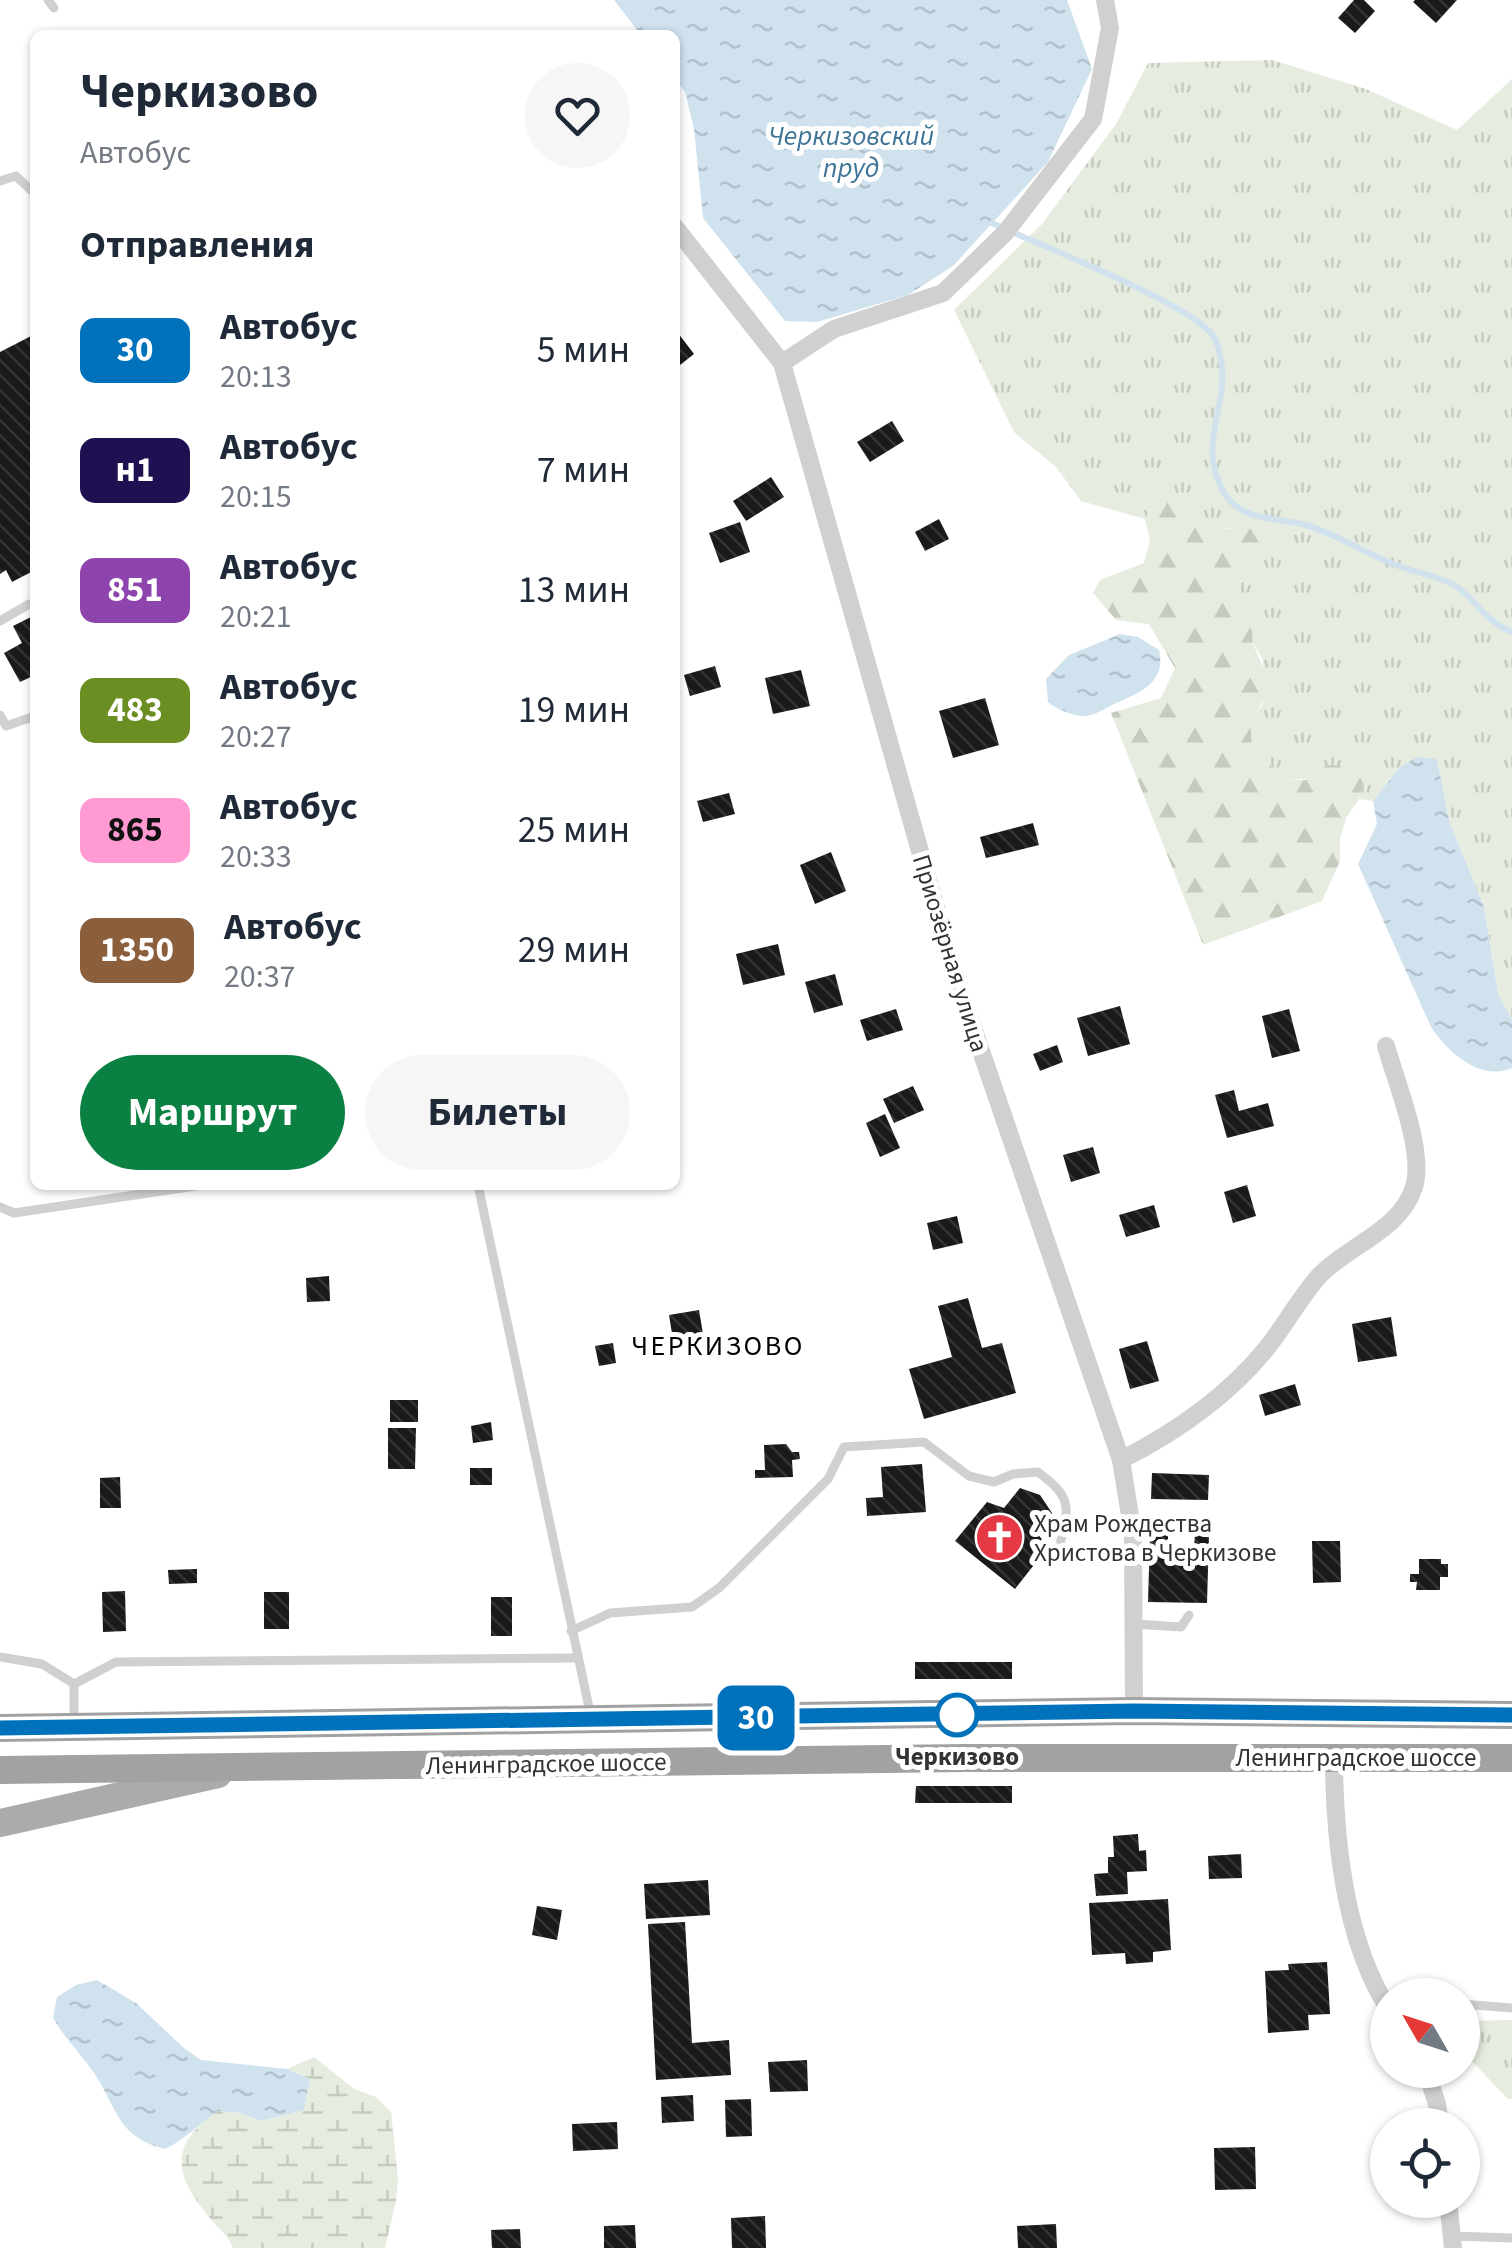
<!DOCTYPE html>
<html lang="ru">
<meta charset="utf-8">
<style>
:root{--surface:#fff;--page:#f6f6f7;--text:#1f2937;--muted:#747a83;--accent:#0b8043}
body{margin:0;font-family:"Source Sans 3",sans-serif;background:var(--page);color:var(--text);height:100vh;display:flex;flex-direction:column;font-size:38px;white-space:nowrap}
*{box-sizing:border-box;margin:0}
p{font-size:32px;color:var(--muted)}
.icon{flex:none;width:55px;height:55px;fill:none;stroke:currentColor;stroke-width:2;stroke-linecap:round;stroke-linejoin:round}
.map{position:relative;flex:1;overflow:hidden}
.panel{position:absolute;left:30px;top:30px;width:650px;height:1160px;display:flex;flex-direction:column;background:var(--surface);border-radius:15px;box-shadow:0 2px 8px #0004}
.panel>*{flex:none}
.badge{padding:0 20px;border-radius:15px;font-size:35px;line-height:65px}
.needle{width:65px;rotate:309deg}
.fabs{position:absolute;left:1370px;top:1978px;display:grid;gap:20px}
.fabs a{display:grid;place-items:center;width:110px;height:110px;border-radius:50%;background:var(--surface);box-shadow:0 2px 8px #0004;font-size:50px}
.map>.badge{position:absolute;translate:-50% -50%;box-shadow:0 0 0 5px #fff}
h2{padding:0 50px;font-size:38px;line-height:90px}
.round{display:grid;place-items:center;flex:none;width:105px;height:105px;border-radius:52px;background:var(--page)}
.headline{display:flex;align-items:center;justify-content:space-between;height:170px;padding:0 50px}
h1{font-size:48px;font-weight:700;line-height:75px}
.action{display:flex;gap:20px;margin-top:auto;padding:20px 50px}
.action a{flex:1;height:115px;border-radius:60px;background:var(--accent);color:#fff;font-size:40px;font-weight:700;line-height:115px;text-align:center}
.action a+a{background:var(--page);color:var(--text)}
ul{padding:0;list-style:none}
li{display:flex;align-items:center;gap:30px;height:120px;padding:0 50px}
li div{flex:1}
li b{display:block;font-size:38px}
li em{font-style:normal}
li .badge{min-width:110px;font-weight:700;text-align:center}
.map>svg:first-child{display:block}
.grass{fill:url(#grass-tufts)}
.forest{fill:url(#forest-firs)}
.wetland{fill:url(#wetland-marsh)}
.water{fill:url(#water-ripples)}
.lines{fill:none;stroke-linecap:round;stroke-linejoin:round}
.stream{stroke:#cfe2ee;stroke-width:6}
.building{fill:url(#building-back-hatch)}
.service{stroke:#d0d0d0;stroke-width:9}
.minor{stroke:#d0d0d0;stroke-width:18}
.primary{stroke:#ababab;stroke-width:28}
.trunk{stroke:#a2a2a2;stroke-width:28}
.line-casing{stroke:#fff;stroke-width:22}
.line{stroke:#0072bc;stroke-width:15}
.stop-dot{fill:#fff;stroke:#0072bc;stroke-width:5}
.labels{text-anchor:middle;stroke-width:10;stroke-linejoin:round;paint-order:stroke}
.street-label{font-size:25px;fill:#333;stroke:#fff}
.poi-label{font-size:25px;fill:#333;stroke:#fff;text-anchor:start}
.stop-label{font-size:25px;font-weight:bold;fill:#333;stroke:#fff}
.water-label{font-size:28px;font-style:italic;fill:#3f7597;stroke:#fff}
.neighbourhood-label{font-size:28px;letter-spacing:2.5px;fill:#000;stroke:#fff}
</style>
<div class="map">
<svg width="1512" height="2248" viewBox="0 0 1512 2248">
<defs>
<pattern id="grass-tufts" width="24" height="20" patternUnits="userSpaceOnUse" patternTransform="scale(2.5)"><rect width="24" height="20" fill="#e6ecdf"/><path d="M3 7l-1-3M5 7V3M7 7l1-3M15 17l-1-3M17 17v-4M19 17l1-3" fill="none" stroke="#c6cbc0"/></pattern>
<pattern id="forest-firs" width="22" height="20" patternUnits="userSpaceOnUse" patternTransform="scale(2.5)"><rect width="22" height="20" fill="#e6ecdf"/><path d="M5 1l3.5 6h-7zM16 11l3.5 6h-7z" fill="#c6cbc0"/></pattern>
<pattern id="wetland-marsh" width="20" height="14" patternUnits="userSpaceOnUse" patternTransform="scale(2.5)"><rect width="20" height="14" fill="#e6ecdf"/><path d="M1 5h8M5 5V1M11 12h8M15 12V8" fill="none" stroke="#c6cbc0"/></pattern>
<pattern id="water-ripples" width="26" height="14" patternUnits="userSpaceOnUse" patternTransform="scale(2.5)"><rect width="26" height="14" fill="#cfe2ee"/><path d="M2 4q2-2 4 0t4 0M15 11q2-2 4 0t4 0" fill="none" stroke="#b2c2cd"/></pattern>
<pattern id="building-back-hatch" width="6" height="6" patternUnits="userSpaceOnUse" patternTransform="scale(2.5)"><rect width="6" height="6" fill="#1a1a1a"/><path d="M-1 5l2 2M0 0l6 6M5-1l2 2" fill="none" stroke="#333"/></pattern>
</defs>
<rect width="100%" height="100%" fill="#fff"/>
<g class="grass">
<path d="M1272,60L1366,89L1457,130L1512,79V1020L1498,994L1484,907L1449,821L1437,759L1400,767L1373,801L1359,799L1364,779H1282L1252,744L1250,722L1263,704V660L1252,641L1251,620L1237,600L1242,579L1233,528L1209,529L1157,499L1145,519L1081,501L1056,467L1014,432L954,310L1042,224L1116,124L1148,63Z"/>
<path d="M1512,2020V2099H1508L1463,2052V2021Z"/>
</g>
<path class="forest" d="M1181,496C1204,538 1213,526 1255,529L1266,549L1262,572L1242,579L1237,600C1241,605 1248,613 1251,619C1254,626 1251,635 1253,643C1267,681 1278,682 1250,722L1252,744L1282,779L1306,780L1323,765L1347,766L1364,779L1359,799L1346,818L1340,839V861L1322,901L1203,945L1111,713L1161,698L1175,668L1149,624L1116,620L1093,593L1100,580L1144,563L1150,540L1145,519L1157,499Z"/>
<path class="wetland" d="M314,2057L354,2089L376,2097L391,2112L398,2179L396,2201L385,2248H233C227,2233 218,2229 209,2217C173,2174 169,2144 218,2111L240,2113L261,2121L304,2110L310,2079L287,2069Z"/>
<g class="water">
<path d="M614,0H1067L1092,69L1048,162L953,266L908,295L817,322L785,321L703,218L694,129L685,92L675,79V35H641Z"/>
<path d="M1120,634L1138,637L1159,650C1167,683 1139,693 1114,704C1104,709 1096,715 1085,716C1072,716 1058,710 1048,702L1046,679L1069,655Z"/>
<path d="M1417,757L1437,759L1449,821L1484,907L1498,994L1512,1020V1068C1480,1082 1448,1052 1431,1027L1358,864L1377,824L1373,801L1400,767Z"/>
<path d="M97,1980L136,2003L184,2048L201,2060L287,2069L310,2079L304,2110L261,2121L240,2113L218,2111C199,2124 186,2139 165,2149C115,2136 118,2107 92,2070C79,2052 64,2037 53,2018L57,1997L76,1985Z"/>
</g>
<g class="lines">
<path class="stream" d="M992,223C1034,243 1195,305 1214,337C1218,344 1221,359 1222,367C1226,413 1197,445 1224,493C1242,522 1277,517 1306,525C1337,534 1366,554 1396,565C1414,572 1437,576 1454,585C1473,596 1484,621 1512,632"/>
</g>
<g class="building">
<path d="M1354,0H1364L1375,11L1355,33L1338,18Z"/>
<path d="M1415,0H1457L1436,23L1413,2Z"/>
<path d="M675,329L694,354L675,369Z"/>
<path d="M35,334V411L32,412L35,417V570L12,582L6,570L0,574V352Z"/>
<path d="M892,421L904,441L870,462L857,442Z"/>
<path d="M771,477L784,497L746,521L733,501Z"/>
<path d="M939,519L949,539L925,551L915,532Z"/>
<path d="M740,522L750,552L720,563L709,533Z"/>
<path d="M35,615V675L20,682L4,653L22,643L13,626Z"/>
<path d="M715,666L721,687L690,696L684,675Z"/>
<path d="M801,670L810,706L773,714L765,678Z"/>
<path d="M985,698L999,745L953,758L939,711Z"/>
<path d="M729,793L735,814L703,822L697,801Z"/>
<path d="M1033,823L1039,845L986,858L980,837Z"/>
<path d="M831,852L846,891L815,904L800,865Z"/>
<path d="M778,944L785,975L743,985L736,954Z"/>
<path d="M835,974L843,1005L814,1013L805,982Z"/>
<path d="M1120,1006L1130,1044L1088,1056L1077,1018Z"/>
<path d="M896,1009L903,1030L867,1041L860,1020Z"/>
<path d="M1289,1009L1300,1051L1272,1058L1262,1016Z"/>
<path d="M1057,1045L1063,1062L1040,1071L1033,1054Z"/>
<path d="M913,1086L924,1110L894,1123L883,1099Z"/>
<path d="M1234,1090L1239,1111L1268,1103L1274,1126L1227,1138L1215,1095Z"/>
<path d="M885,1114L900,1148L880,1157L866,1123Z"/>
<path d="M1093,1147L1100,1173L1071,1182L1063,1155Z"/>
<path d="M1247,1185L1256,1216L1233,1223L1224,1192Z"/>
<path d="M1154,1205L1160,1227L1126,1237L1119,1215Z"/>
<path d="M957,1216L963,1243L933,1250L927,1223Z"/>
<path d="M329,1276L330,1301L307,1302L306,1278Z"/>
<path d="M968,1298L982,1348L1002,1343L1016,1393L924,1419L909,1369L952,1357L938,1306Z"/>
<path d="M699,1310L704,1340L686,1343L685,1338L673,1340L669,1315Z"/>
<path d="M1391,1317L1397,1356L1358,1362L1352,1324Z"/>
<path d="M1147,1341L1159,1381L1130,1389L1119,1349Z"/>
<path d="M613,1343L616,1363L599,1366L595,1346Z"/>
<path d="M1295,1384L1301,1405L1265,1416L1259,1395Z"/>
<rect x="390" y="1400" width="28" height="22"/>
<path d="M491,1422L493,1440L473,1443L471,1426Z"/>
<path d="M388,1428H416L415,1469H388Z"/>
<path d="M786,1444L792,1452H799L800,1459L792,1460L793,1477L755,1478V1470H765L764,1445Z"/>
<path d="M922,1464L926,1512L867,1516L866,1498L883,1497L881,1467Z"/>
<rect x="470" y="1468" width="22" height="17"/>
<path d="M1152,1473L1209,1475L1208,1500L1151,1499Z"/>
<path d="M120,1477L121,1508H100V1478Z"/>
<path d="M1020,1488L1040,1495L1052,1513L1037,1533L1048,1547L1015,1589L955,1541L987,1502L1004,1508Z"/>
<path d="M1150,1534H1168V1547H1194L1195,1534L1209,1535L1207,1603L1148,1602Z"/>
<path d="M1312,1541H1340L1341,1582L1313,1583Z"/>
<path d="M1419,1559H1441V1564H1448V1577H1440V1590H1416L1417,1582H1410V1574H1419Z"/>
<path d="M197,1569V1583L169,1584L168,1570Z"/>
<path d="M125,1591L126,1631L103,1632L102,1592Z"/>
<rect x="264" y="1592" width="25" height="37"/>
<rect x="491" y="1597" width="21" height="39"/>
<rect x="915" y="1662" width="97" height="17"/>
<path d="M916,1786H1012V1803H915Z"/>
<path d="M1138,1834L1139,1851L1146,1850L1147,1871L1127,1872L1128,1894L1096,1896L1094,1874L1108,1873V1857H1114L1113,1836Z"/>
<path d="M1241,1854L1242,1878L1209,1879L1208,1856Z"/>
<path d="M708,1880L710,1915L646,1919L644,1884Z"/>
<path d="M1168,1899L1171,1950L1153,1952V1962L1126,1964L1125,1953L1092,1955L1089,1903Z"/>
<path d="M537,1906L562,1910L557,1940L532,1935Z"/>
<path d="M685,1922L692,2043L729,2040L731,2075L656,2080L648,1924Z"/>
<path d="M1327,1962L1330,2014L1308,2015L1309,2030L1268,2033L1265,1971L1289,1970L1288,1964Z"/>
<path d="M807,2060L808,2091L770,2092L768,2062Z"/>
<path d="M693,2095L694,2121L662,2123L661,2097Z"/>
<path d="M751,2099L752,2136L726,2137L725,2100Z"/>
<path d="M617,2122L618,2149L573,2151L572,2124Z"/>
<path d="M1255,2147L1256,2189L1215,2190L1214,2148Z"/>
<path d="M765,2216L766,2248H732L731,2218Z"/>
<path d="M1056,2224L1057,2248H1018L1017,2226Z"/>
<path d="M635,2225L636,2248H604V2226Z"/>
<path d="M520,2229L521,2248H492L491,2230Z"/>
</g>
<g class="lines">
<g class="service">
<path d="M48,0L54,8"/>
<path d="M0,181L16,176L35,194"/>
<path d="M0,621L29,604"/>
<path d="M0,715L6,726L35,716"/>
<path d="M478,1185L591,1717"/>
<path d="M0,1207L14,1213L202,1185"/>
<path d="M1134,1624L1181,1627L1189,1615"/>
<path d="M571,1631L610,1613L692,1607L719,1588L828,1479L844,1447L924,1442L969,1476L994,1482L1013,1474L1038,1472C1071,1497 1070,1505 1060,1544"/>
<path d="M0,1657L42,1664L74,1684V1724"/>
<path d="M74,1684L116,1662L577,1658"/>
<path d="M1462,2004L1512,2008"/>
<path d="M1452,2236L1512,2238"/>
</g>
<g class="minor">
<path d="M675,227L782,363L955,975L1121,1460L1133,1534L1134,1711"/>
<path d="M782,363L834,329L943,293L1005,233L1093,119L1110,28L1105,0"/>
<path d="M1121,1460C1176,1432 1227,1397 1266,1349C1284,1327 1302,1294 1320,1275C1349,1245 1401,1230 1414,1187C1425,1151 1396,1082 1386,1046"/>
<path d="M1334,1756C1334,1836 1344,1939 1388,2008"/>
<path d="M1426,2070L1437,2104L1440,2125"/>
<path d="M1448,2200L1453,2248"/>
</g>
<path class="primary" d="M0,1823L218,1774"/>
<g class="trunk">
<path d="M0,1728L1134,1711L1512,1715"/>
<path d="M0,1770L965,1758H1512"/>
</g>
</g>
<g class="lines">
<defs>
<path id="line" d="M0,1728L1134,1711L1512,1715"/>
</defs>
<use href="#line" class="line-casing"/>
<use href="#line" class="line"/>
</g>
<defs>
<symbol id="church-disc" viewBox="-11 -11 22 22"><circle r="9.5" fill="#e63946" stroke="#fff"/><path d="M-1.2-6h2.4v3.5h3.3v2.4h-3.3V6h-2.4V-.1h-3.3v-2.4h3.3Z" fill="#fff"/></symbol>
</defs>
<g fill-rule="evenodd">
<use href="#church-disc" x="972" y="1510" width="55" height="55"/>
</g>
<circle class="stop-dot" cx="957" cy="1715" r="20"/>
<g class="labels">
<g class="street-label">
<text transform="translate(951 953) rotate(73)" y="9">Приозёрная улица</text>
<text x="1356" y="1766">Ленинградское шоссе</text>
<text transform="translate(546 1763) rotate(-1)" y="9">Ленинградское шоссе</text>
</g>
<g class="poi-label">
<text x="1034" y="1532">Храм Рождества<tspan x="1034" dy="29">Христова в Черкизове</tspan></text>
</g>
<g class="stop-label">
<text x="957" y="1765">Черкизово</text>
</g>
<g class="water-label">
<text x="851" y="145">Черкизовский<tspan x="851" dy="32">пруд</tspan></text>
</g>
<g class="neighbourhood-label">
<text x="718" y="1355">ЧЕРКИЗОВО</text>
</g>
</g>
</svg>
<div class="fabs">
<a><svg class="needle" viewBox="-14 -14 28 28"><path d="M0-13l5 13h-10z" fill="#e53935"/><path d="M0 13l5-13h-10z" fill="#747a83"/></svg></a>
<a><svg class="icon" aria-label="locate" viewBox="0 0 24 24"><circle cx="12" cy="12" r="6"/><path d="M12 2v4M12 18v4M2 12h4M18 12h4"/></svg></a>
</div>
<b class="badge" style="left:756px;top:1718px;background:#0072bc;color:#fff">30</b>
<section class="panel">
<div class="headline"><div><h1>Черкизово</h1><p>Автобус</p></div><a class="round"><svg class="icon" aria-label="heart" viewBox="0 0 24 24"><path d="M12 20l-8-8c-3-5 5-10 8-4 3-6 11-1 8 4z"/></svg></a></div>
<h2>Отправления</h2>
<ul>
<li><span class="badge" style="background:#0072bc;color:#fff">30</span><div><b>Автобус</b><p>20:13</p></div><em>5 мин</em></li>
<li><span class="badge" style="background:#1f1051;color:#fff">н1</span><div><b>Автобус</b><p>20:15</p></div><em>7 мин</em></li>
<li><span class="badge" style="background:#8e44ad;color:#fff">851</span><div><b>Автобус</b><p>20:21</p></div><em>13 мин</em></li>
<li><span class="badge" style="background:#6b8e23;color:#fff">483</span><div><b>Автобус</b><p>20:27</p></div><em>19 мин</em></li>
<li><span class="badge" style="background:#ff9ad2;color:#111">865</span><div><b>Автобус</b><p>20:33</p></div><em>25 мин</em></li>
<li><span class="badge" style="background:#8b5e3c;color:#fff">1350</span><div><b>Автобус</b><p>20:37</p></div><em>29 мин</em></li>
</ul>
<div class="action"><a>Маршрут</a><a>Билеты</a></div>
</section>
</div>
